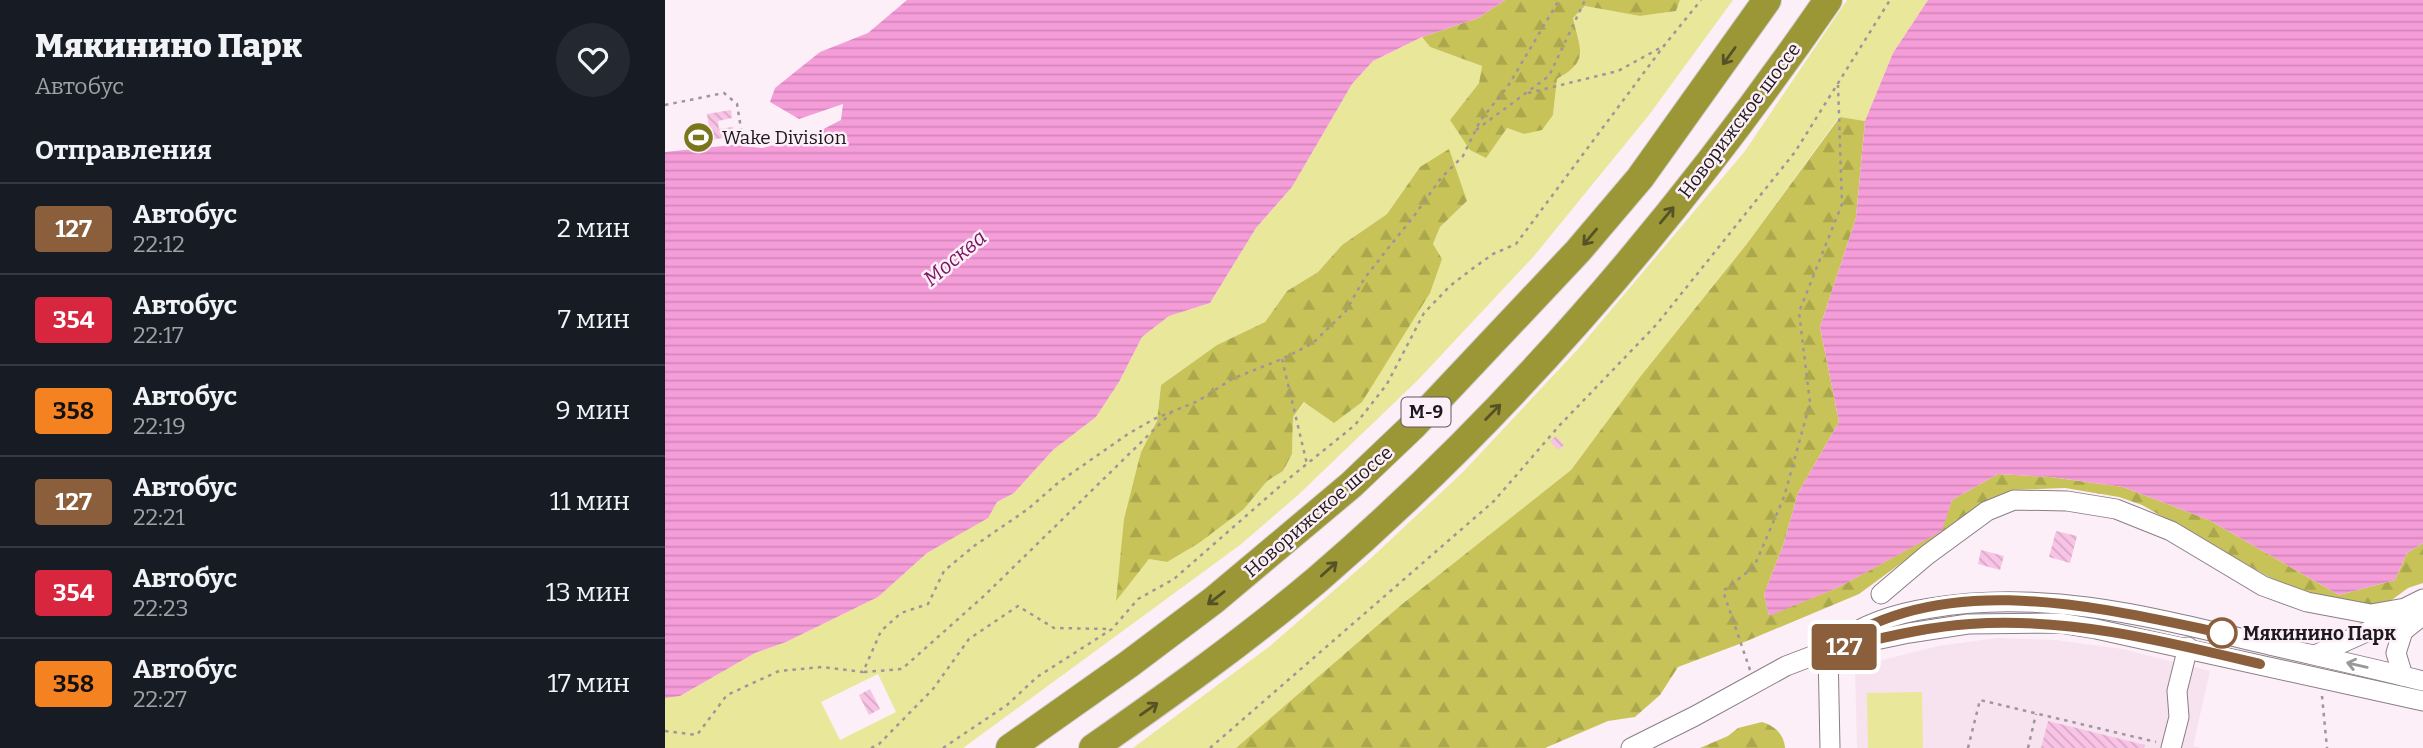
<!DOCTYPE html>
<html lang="ru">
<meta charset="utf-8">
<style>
:root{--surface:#171b24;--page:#242831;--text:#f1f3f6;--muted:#9ea1a6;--line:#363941}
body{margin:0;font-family:Bitter,serif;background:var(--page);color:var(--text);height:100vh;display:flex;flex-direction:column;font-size:26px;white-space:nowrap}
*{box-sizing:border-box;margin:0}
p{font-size:23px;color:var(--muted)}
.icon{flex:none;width:38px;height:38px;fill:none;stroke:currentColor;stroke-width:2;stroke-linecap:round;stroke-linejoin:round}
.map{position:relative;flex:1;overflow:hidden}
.panel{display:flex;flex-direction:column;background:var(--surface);width:665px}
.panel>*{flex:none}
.badge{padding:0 14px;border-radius:5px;font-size:24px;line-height:46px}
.map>.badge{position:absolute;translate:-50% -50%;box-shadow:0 0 0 4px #fff}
h2{padding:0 35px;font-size:26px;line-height:63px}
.round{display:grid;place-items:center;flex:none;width:74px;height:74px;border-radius:37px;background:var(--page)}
.summary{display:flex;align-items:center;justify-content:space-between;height:119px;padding:0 35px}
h1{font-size:33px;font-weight:800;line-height:52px}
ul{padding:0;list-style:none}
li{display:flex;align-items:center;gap:21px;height:91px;padding:0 35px;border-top:2px solid var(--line)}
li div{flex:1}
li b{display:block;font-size:26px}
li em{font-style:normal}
li .badge{min-width:77px;font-weight:700;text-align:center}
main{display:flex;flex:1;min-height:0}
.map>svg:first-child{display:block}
.built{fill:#f7e2ef}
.grass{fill:#e9e799;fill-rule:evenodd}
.forest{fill:url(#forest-firs)}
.water{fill:url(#water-rules)}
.building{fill:url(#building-back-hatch)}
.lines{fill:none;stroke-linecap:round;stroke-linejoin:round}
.minor-casing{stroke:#8a7e86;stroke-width:21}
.highway-casing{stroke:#d2d1d2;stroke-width:30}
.path{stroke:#9f959b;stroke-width:2.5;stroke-dasharray:3.5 5;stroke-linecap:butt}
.minor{stroke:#fff;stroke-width:19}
.highway{stroke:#9b9736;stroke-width:28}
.oneway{stroke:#565228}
.oneway2{stroke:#9a9899}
.line-casing{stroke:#fff;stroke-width:16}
.line{stroke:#8b5e3c;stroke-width:10}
.stop-dot{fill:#fff;stroke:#8b5e3c;stroke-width:3.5}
.labels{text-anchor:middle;stroke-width:5;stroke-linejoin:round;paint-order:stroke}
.shield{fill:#fceff7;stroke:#61595e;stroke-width:2}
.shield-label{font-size:18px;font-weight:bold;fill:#1e191c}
.street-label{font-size:19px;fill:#1e191c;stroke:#fceff7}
.poi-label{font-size:19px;fill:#1e191c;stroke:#fceff7;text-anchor:start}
.stop-label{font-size:19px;font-weight:bold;fill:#1e191c;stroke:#fceff7;text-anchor:start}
.water-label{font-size:21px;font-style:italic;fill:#7a1363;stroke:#fceff7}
</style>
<main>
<section class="panel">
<div class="summary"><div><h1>Мякинино Парк</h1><p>Автобус</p></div><a class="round"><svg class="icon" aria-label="heart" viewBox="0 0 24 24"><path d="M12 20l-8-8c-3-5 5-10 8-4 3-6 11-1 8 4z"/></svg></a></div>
<h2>Отправления</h2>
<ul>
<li><span class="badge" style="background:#8b5e3c;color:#fff">127</span><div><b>Автобус</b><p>22:12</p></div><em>2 мин</em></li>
<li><span class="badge" style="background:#d7263d;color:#fff">354</span><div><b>Автобус</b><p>22:17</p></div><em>7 мин</em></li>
<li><span class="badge" style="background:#f58220;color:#111">358</span><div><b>Автобус</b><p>22:19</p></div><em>9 мин</em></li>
<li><span class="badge" style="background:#8b5e3c;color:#fff">127</span><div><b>Автобус</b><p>22:21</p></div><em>11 мин</em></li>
<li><span class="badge" style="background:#d7263d;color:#fff">354</span><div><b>Автобус</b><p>22:23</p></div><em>13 мин</em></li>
<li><span class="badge" style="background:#f58220;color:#111">358</span><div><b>Автобус</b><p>22:27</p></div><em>17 мин</em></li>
</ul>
</section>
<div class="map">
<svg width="1758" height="748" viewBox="0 0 1758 748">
<defs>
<pattern id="forest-firs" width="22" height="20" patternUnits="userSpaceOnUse" patternTransform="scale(1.75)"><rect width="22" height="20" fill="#c7c359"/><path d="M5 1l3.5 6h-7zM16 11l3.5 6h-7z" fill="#aaa74d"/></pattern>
<pattern id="water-rules" width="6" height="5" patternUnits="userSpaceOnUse" patternTransform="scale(1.75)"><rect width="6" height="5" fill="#f59dd9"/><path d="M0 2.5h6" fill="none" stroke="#d287ba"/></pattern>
<pattern id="building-back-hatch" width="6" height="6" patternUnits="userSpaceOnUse" patternTransform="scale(1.75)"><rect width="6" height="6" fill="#f9c3e6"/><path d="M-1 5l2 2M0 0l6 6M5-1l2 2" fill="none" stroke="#d5a7c5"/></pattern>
</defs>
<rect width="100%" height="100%" fill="#fceff7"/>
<path class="built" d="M1333,638L1390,640L1457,649L1545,671L1528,746L1536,748H1192L1190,667L1273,646Z"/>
<g class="grass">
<path d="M1015,0H1068L984,115L869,256L753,380L632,496L575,545L298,748H0V698L15,696L90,653L121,642L213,597L262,553L322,518L332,502L349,493L388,450L431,417L454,382L477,337L504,316L545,303L591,228L627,187L687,84L708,61L757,37L765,47L817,66L814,83L785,120L842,128L859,134L888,115L892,79C925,61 915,49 908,18L921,6L975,16L1011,11ZM755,167L802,201L775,227L768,244L628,417L627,454L618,471L602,481L579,509L502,562L484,559L452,599L476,452L492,421L496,385L552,345L600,322L622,291L653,272L677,245L722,214ZM213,674L231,712L175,740L156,702Z"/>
<path d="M1182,0H1263L1228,53L1200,121L1174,117L1081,245L975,377L906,470L736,605L571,748H468L605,646L704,560L798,472L914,348L1080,151Z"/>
<path d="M1257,692L1258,748H1203L1202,693Z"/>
</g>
<g class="forest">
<path d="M840,0H1015L1011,11L975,16L920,6L908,18C915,50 925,61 892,79L888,115L877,130L859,134L842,128L821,158L805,150L785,120L814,83L817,66L765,47L757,37L813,18Z"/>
<path d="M1175,117L1200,121L1191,218L1155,327L1174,422L1133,493L1118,546L1099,594L1104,615L1174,587L1276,531L1287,500L1333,474L1386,477L1458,487L1544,520L1674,595L1730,580L1742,553L1758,543V583L1743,588L1724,602L1694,606L1636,595L1477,505L1454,497L1400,488L1346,490L1288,525L1194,594L1077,643L1013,667L995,695L970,717L943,721L880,748H571L736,605L906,470L975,377L1081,245Z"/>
<path d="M784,149L802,201L775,227L768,244L777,259L765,293L697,402L669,423L639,402L628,417L627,454L618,471L602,481L579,509L534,543L502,562L484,559L451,601L459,519L476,452L492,421L496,385L552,345L600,322L622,291L653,272L677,245L722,214L755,167Z"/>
<path d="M1097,722C1110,726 1119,734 1120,748H1035L1063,736L1073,728Z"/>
</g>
<g class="water">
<path d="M242,0H840L813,18L757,37L708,61L687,84L627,187L591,228L545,303L504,316L477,337L454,382L431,417L388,450L349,493L332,502L323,518L262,553L213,597L121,642L90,653L15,696L0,698V152L68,145L97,148L143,137L176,120L178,104L134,119L105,102L110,88L155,52L203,33Z"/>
<path d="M1263,0H1758V543L1742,553L1730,580L1674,595L1544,520L1458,487L1386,477L1333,474L1287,500L1277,531L1174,587L1104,616L1099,594L1118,546L1133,493L1174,422L1155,327L1191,218L1200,121L1228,53Z"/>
</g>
<g class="building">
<path d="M66,110L67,118L53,121L54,129L68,127L70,136L46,140L42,114Z"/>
<path d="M891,436L899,445L893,450L885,441Z"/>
<path d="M1391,531L1412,536L1405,563L1384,557Z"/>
<path d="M1316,550L1339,556L1335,570L1313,564Z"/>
<path d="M205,689L215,709L204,715L194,695Z"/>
<path d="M1383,721L1480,745L1479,748H1376Z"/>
</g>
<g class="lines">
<defs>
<g id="minor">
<path d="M1216,594L1262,555L1322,511L1349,500L1402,501L1451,509L1506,531L1598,586L1642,602L1706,614L1740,608L1758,599"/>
<path d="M1173,643C1200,623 1233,613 1266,608C1378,589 1483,616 1592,642C1647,655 1703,667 1758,681"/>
<path d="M1163,650L1165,748"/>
<path d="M1650,655L1735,617"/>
<path d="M1738,676L1731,653L1738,631L1758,615"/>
<path d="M966,748L1030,716L1121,666L1163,650L1244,633L1303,624L1394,623L1431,629L1758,701"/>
<path d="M1506,748L1514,717L1512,691L1523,647"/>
</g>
<g id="highway">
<path d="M345,748L464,664L549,600L686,485L749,425L913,251L975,178L1102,0"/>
<path d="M428,748C505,694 581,640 653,579C848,411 1017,212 1163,0"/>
</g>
</defs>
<use href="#minor" class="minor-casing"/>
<use href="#highway" class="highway-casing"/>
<g class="path">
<path d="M863,93L953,71L995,48"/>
<path d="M0,105L59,93L72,104L78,141"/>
<path d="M811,130L884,76L920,0"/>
<path d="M617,359L642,464"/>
<path d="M1085,670L1058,591L1089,567L1119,497L1145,403L1134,312L1177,204L1173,85"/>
<path d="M199,672L237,669L320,595L506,413"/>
<path d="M1657,696L1662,748"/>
<path d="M0,731L32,735L62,695L114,671L157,667L198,672L216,631L236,613L263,604L279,571L309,546L363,509L394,482L463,434L489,419L533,401L567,379L617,359L648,343L681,311L699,279L724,247L749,216L776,178L798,156L815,121L843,86L894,0"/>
<path d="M206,748L214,744L268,689L304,639L353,606L389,628L445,629"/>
<path d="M278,748L342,705L372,677L447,629L473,599L509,579L622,480L690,425L722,384L759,313L785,286L807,269L828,254L851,244L998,47L1036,0"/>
<path d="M545,748L829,501L894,426L992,324L1130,152L1225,0"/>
<path d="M1303,748L1315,700L1491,742"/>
<path d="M1363,748L1371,714"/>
</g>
<use href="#minor" class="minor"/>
<use href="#highway" class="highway"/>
</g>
<defs><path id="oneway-shaft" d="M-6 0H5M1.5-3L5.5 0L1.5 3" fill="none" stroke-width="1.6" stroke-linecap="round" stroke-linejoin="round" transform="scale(1.75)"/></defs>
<g class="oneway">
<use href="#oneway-shaft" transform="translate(1064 56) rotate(126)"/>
<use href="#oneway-shaft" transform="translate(1002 215) rotate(-50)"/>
<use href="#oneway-shaft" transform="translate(925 237) rotate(130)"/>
<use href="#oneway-shaft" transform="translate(828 412) rotate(-45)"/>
<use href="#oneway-shaft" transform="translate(664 569) rotate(-42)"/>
<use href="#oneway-shaft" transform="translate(551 598) rotate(142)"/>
<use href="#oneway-shaft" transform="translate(484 709) rotate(-35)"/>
</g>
<use class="oneway2" href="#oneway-shaft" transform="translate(1692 665) rotate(-167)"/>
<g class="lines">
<defs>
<path id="line" d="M1557,633C1433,607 1274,567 1163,650C1210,640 1258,627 1305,624C1404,617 1499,641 1595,664"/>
</defs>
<use href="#line" class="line-casing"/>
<use href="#line" class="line"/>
</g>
<defs>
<symbol id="stadium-disc" viewBox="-11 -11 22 22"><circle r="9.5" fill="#7a761b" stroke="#fceff7"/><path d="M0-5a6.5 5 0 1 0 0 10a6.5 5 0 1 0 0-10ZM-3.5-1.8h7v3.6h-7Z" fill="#fff"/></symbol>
</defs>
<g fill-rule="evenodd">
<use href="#stadium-disc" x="16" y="120" width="35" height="35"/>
</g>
<circle class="stop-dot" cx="1557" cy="633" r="14"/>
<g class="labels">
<rect class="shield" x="736.5" y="397.5" width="49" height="29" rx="5"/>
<g class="shield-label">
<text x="761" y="418">М-9</text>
</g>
<g class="street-label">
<text transform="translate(1074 120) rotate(-53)" y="7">Новорижское шоссе</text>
<text transform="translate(653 511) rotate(-41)" y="7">Новорижское шоссе</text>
</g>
<g class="poi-label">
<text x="57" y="144">Wake Division</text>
</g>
<g class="stop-label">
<text x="1578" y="640">Мякинино Парк</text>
</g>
<g class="water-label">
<text transform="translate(290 258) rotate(-40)" y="7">Москва</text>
</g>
</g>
</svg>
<b class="badge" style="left:1179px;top:647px;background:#8b5e3c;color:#fff">127</b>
</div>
</main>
